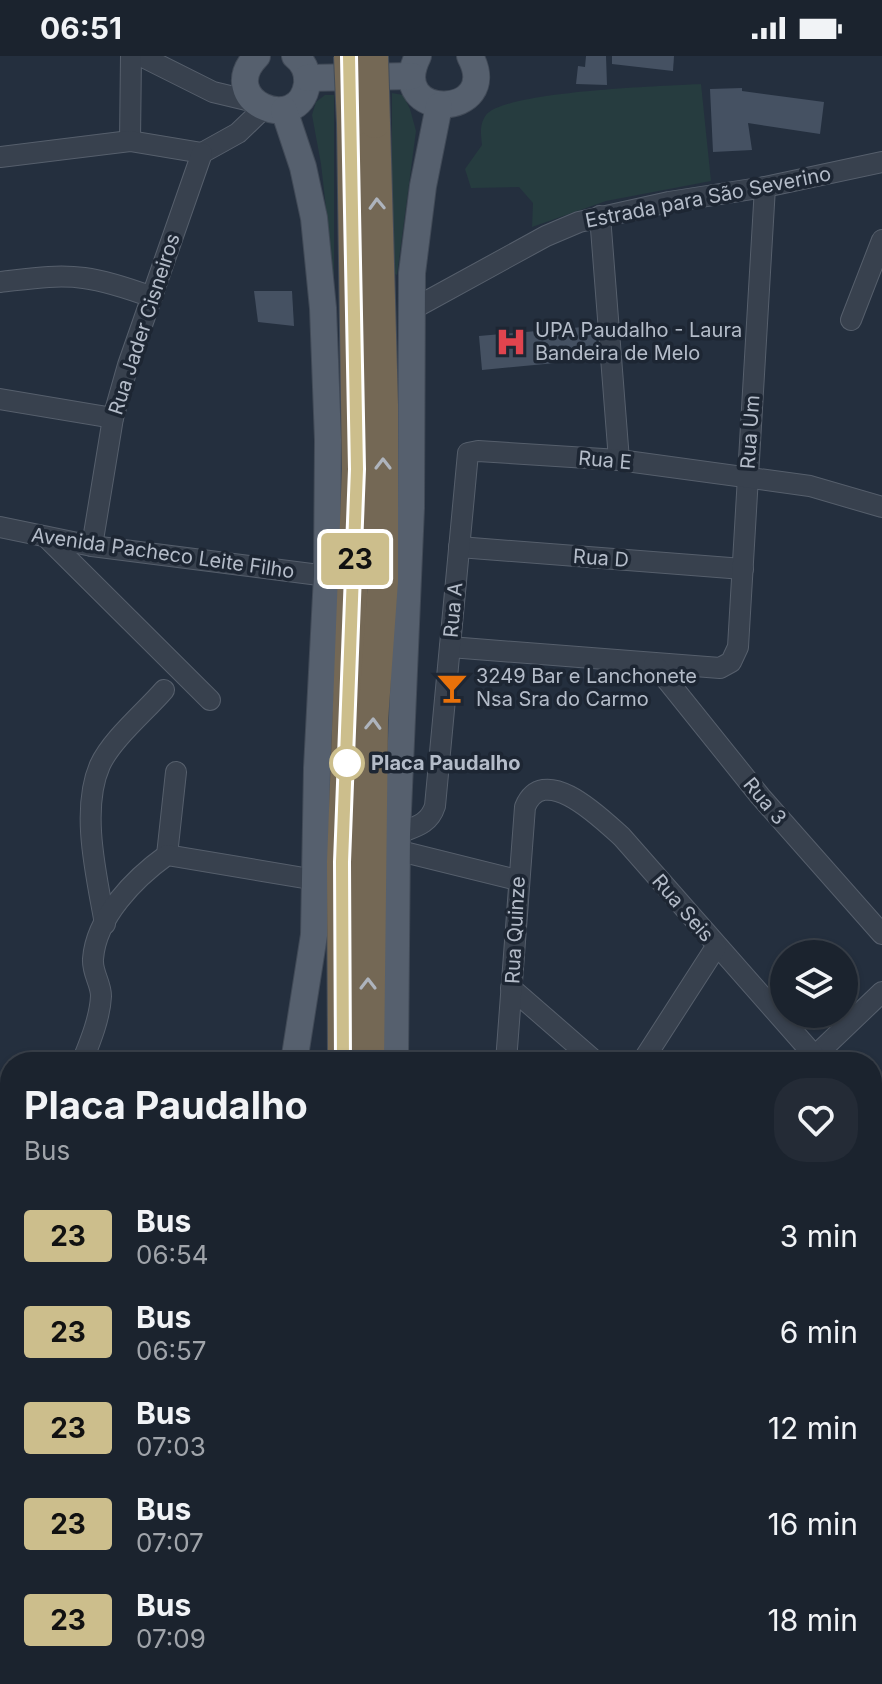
<!DOCTYPE html>
<meta charset="utf-8">
<style>
:root{--surface:#1b232e;--page:#242b36;--text:#f1f3f6;--muted:#a0a4aa;--line:#39404a}
body{margin:0;font-family:Inter,sans-serif;background:var(--page);color:var(--text);height:100vh;display:flex;flex-direction:column;font-size:30px;white-space:nowrap}
*{box-sizing:border-box;margin:0}
p{font-size:26px;color:var(--muted)}
.icon{flex:none;width:44px;height:44px;fill:none;stroke:currentColor;stroke-width:2;stroke-linecap:round;stroke-linejoin:round}
.map{position:relative;flex:1;overflow:hidden}
.side{position:absolute;left:0px;top:996px;width:882px;height:632px;display:flex;flex-direction:column;background:var(--surface);border-radius:32px 32px 0 0;box-shadow:0 2px 6px #0004,0 0 0 2px var(--line)}
.side>*{flex:none}
.badge{padding:0 16px;border-radius:6px;font-size:28px;line-height:52px}
.tools{position:absolute;left:770px;top:884px;display:grid;gap:16px}
.tools a{display:grid;place-items:center;width:88px;height:88px;border-radius:50%;background:var(--surface);box-shadow:0 2px 6px #0004,0 0 0 2px var(--line);font-size:40px}
.map>.badge{position:absolute;translate:-50% -50%;box-shadow:0 0 0 4px #fff}
.round{display:grid;place-items:center;flex:none;width:84px;height:84px;border-radius:32px;background:var(--page)}
.summary{display:flex;align-items:center;justify-content:space-between;height:136px;padding:0 24px}
h1{font-size:38px;font-weight:700;line-height:60px}
ul{padding:0;list-style:none}
li{display:flex;align-items:center;gap:24px;height:96px;padding:0 24px}
li div{flex:1}
li b{display:block;font-size:30px}
li em{font-style:normal}
li .badge{min-width:88px;font-weight:700;text-align:center}
.status{display:flex;justify-content:space-between;align-items:center;height:56px;padding:0 40px;background:var(--surface);direction:ltr}
.status svg{height:22px;fill:currentColor}
.map>svg:first-child{display:block}
.green{fill:#263c3f}
.building{fill:#455162}
.lines{fill:none;stroke-linecap:round;stroke-linejoin:round}
.minor-casing{stroke:#565f6c;stroke-width:22}
.major-casing{stroke:#414a57;stroke-width:28}
.highway-casing{stroke:#434c59;stroke-width:32}
.minor{stroke:#38414e;stroke-width:20}
.major{stroke:#56606e;stroke-width:26}
.highway{stroke:#746855;stroke-width:30}
.highway-bridge-casing{stroke:#434c59;stroke-width:32;stroke-linecap:butt}
.highway-bridge{stroke:#746855;stroke-width:30}
.oneway{stroke:#aeb4bd}
.line-casing{stroke:#fff;stroke-width:18}
.line{stroke:#ccbe8c;stroke-width:12}
.stop-dot{fill:#fff;stroke:#ccbe8c;stroke-width:4}
.labels{text-anchor:middle;stroke-width:7;stroke-linejoin:round;paint-order:stroke}
.street-label{font-size:20px;fill:#b4bcc9;stroke:#1d2633}
.poi-label{font-size:20px;fill:#b4bcc9;stroke:#1d2633;text-anchor:start}
.stop-label{font-size:20px;font-weight:bold;fill:#b4bcc9;stroke:#1d2633;text-anchor:start}
</style>
<div class="status"><b>06:51</b><svg viewBox="0 0 49 12"><path d="M0 12V9h3v3zM5 12V6h3v6zM10 12V3h3v9zM15 12V0h3v12zM26 1h20v11H26zM47 4h2v5h-2z"/></svg></div>
<div class="map">
<svg width="882" height="1628" viewBox="0 0 882 1628">
<rect width="100%" height="100%" fill="#242f3e"/>
<g class="green">
<path d="M701,28L711,125L606,145L532,171L533,147L519,131L471,132L465,113L482,89C481,78 479,69 486,59C505,35 664,30 701,28Z"/>
<path d="M392,37L403,39L410,53L416,75L397,219L392,216Z"/>
<path d="M325,39H334V286L326,152L321,108L312,59L316,46Z"/>
</g>
<g class="building">
<path d="M586,0H606L607,29L576,28L578,10L585,11Z"/>
<path d="M612,0H674L673,15L612,8Z"/>
<path d="M742,32V35L824,46L820,78L748,67L752,94L713,96L710,33Z"/>
<path d="M254,235H292L294,270L258,266Z"/>
<path d="M595,270L598,303L482,314L479,280Z"/>
</g>
<g class="lines">
<defs>
<g id="minor">
<path d="M141,0L213,36L255,46"/>
<path d="M130,85L131,0"/>
<path d="M202,97L238,77L264,52"/>
<path d="M0,101L130,85L202,97"/>
<path d="M600,160L619,404"/>
<path d="M0,226C27,223 56,218 84,222C107,225 130,233 152,241"/>
<path d="M411,254L546,180L579,166L669,146L765,131L882,106"/>
<path d="M851,264L882,184"/>
<path d="M0,343L113,362"/>
<path d="M0,471L92,490L327,520"/>
<path d="M48,483L210,644"/>
<path d="M92,490L113,362L128,309L202,97"/>
<path d="M459,491L743,513"/>
<path d="M450,591L720,612L731,606L738,591L765,131"/>
<path d="M654,608L760,740L882,878"/>
<path d="M397,778C414,771 429,769 435,750L468,397L478,395L619,404L810,430L882,451"/>
<path d="M396,794L517,824"/>
<path d="M167,799L176,716"/>
<path d="M105,868C97,822 80,754 100,709C112,683 145,656 164,634"/>
<path d="M511,932L596,1006"/>
<path d="M815,1000L882,936"/>
<path d="M82,1006C90,986 100,962 101,940C101,927 92,917 93,903C96,861 135,822 167,799L316,824"/>
<path d="M506,1006L525,751C544,705 602,763 622,781L820,1006"/>
<path d="M642,1006L716,891"/>
<path d="M872,1063L882,1074"/>
<path d="M0,1100L10,1124"/>
<path d="M0,1232L10,1229"/>
<path d="M872,1260L882,1268"/>
<path d="M872,1364L882,1352"/>
<path d="M872,1600L882,1589"/>
<path d="M145,1618L148,1628"/>
<path d="M844,1618L854,1628"/>
<path d="M20,1628L48,1618"/>
<path d="M485,1628L486,1618"/>
<path d="M653,1628L661,1618"/>
</g>
<g id="major">
<path d="M257,0C214,44 299,81 307,28C308,17 304,7 295,0"/>
<path d="M418,0C385,66 504,63 470,0"/>
<path d="M307,22L412,20"/>
<path d="M284,54L303,111L314,162L323,252L328,384L327,520L317,712L314,879L294,1006"/>
<path d="M395,1006L397,778L411,452L412,217L423,130L439,50"/>
<path d="M256,1618L257,1628"/>
<path d="M359,1628V1618"/>
</g>
<g id="highway">
<path d="M343,1006L342,806L357,413L352,67"/>
<path d="M369,1006L373,664L383,525V349L375,67"/>
<path d="M306,1628L307,1618"/>
<path d="M332,1628L333,1618"/>
</g>
</defs>
<use href="#minor" class="minor-casing"/>
<use href="#major" class="major-casing"/>
<use href="#highway" class="highway-casing"/>
<use href="#minor" class="minor"/>
<use href="#major" class="major"/>
<use href="#highway" class="highway"/>
<defs>
<g id="highway-bridge">
<path d="M349,0L352,67"/>
<path d="M373,0L375,67"/>
</g>
</defs>
<use href="#highway-bridge" class="highway-bridge-casing"/>
<use href="#highway-bridge" class="highway-bridge"/>
</g>
<defs><path id="oneway-chevron" d="M-2-3.5L2.5 0L-2 3.5" fill="none" stroke-width="1.6" stroke-linecap="round" stroke-linejoin="round" transform="scale(2)"/></defs>
<g class="oneway">
<use href="#oneway-chevron" transform="translate(377 148) rotate(-92)"/>
<use href="#oneway-chevron" transform="translate(383 408) rotate(-90)"/>
<use href="#oneway-chevron" transform="translate(373 668) rotate(-88)"/>
<use href="#oneway-chevron" transform="translate(368 928) rotate(-90)"/>
</g>
<g class="lines">
<defs>
<path id="line" d="M343,1006L342,806L357,413L349,0"/>
</defs>
<use href="#line" class="line-casing"/>
<use href="#line" class="line"/>
</g>
<defs>
<symbol id="hospital-bare" viewBox="-9 -9 18 18"><path d="M-5-5h3v3.5h4V-5h3V5h-3V1.5h-4V5h-3Z" fill="#e0444e" stroke="#1d2633" stroke-width="2.5" paint-order="stroke"/></symbol>
<symbol id="bar-bare" viewBox="-9 -9 18 18"><path d="M-6-5H6L.8 .8V4.5H3.5V6h-7V4.5H-.8V.8Z" fill="#e8710a" stroke="#1d2633" stroke-width="2.5" paint-order="stroke"/></symbol>
</defs>
<g fill-rule="evenodd">
<use href="#hospital-bare" x="489" y="264" width="44" height="44"/>
<use href="#bar-bare" x="430" y="610" width="44" height="44"/>
</g>
<circle class="stop-dot" cx="347" cy="707" r="16"/>
<g class="labels">
<g class="street-label">
<text transform="translate(708 141) rotate(-11)" y="7">Estrada para São Severino</text>
<text transform="translate(144 268) rotate(-72)" y="7">Rua Jader Cisneiros</text>
<text transform="translate(750 376) rotate(-86)" y="7">Rua Um</text>
<text transform="translate(605 404) rotate(5)" y="7">Rua E</text>
<text transform="translate(163 497) rotate(8)" y="7">Avenida Pacheco Leite Filho</text>
<text transform="translate(601 502) rotate(4)" y="7">Rua D</text>
<text transform="translate(453 554) rotate(-85)" y="7">Rua A</text>
<text transform="translate(765 745) rotate(50)" y="7">Rua 3</text>
<text transform="translate(683 852) rotate(49)" y="7">Rua Seis</text>
<text transform="translate(515 874) rotate(-87)" y="7">Rua Quinze</text>
</g>
<g class="poi-label">
<text x="535" y="281">UPA Paudalho - Laura<tspan x="535" dy="23">Bandeira de Melo</tspan></text>
<text x="476" y="627">3249 Bar e Lanchonete<tspan x="476" dy="23">Nsa Sra do Carmo</tspan></text>
</g>
<g class="stop-label">
<text x="371" y="714">Placa Paudalho</text>
</g>
</g>
</svg>
<div class="tools">
<a><svg class="icon" aria-label="layers" viewBox="0 0 24 24"><path d="M12 4l9 5-9 5-9-5zM3 14l9 5 9-5"/></svg></a>
</div>
<b class="badge" style="left:355px;top:503px;background:#ccbe8c;color:#111">23</b>
<section class="side">
<div class="summary"><div><h1>Placa Paudalho</h1><p>Bus</p></div><a class="round"><svg class="icon" aria-label="heart" viewBox="0 0 24 24"><path d="M12 20l-8-8c-3-5 5-10 8-4 3-6 11-1 8 4z"/></svg></a></div>
<ul>
<li><span class="badge" style="background:#ccbe8c;color:#111">23</span><div><b>Bus</b><p>06:54</p></div><em>3 min</em></li>
<li><span class="badge" style="background:#ccbe8c;color:#111">23</span><div><b>Bus</b><p>06:57</p></div><em>6 min</em></li>
<li><span class="badge" style="background:#ccbe8c;color:#111">23</span><div><b>Bus</b><p>07:03</p></div><em>12 min</em></li>
<li><span class="badge" style="background:#ccbe8c;color:#111">23</span><div><b>Bus</b><p>07:07</p></div><em>16 min</em></li>
<li><span class="badge" style="background:#ccbe8c;color:#111">23</span><div><b>Bus</b><p>07:09</p></div><em>18 min</em></li>
</ul>
</section>
</div>
